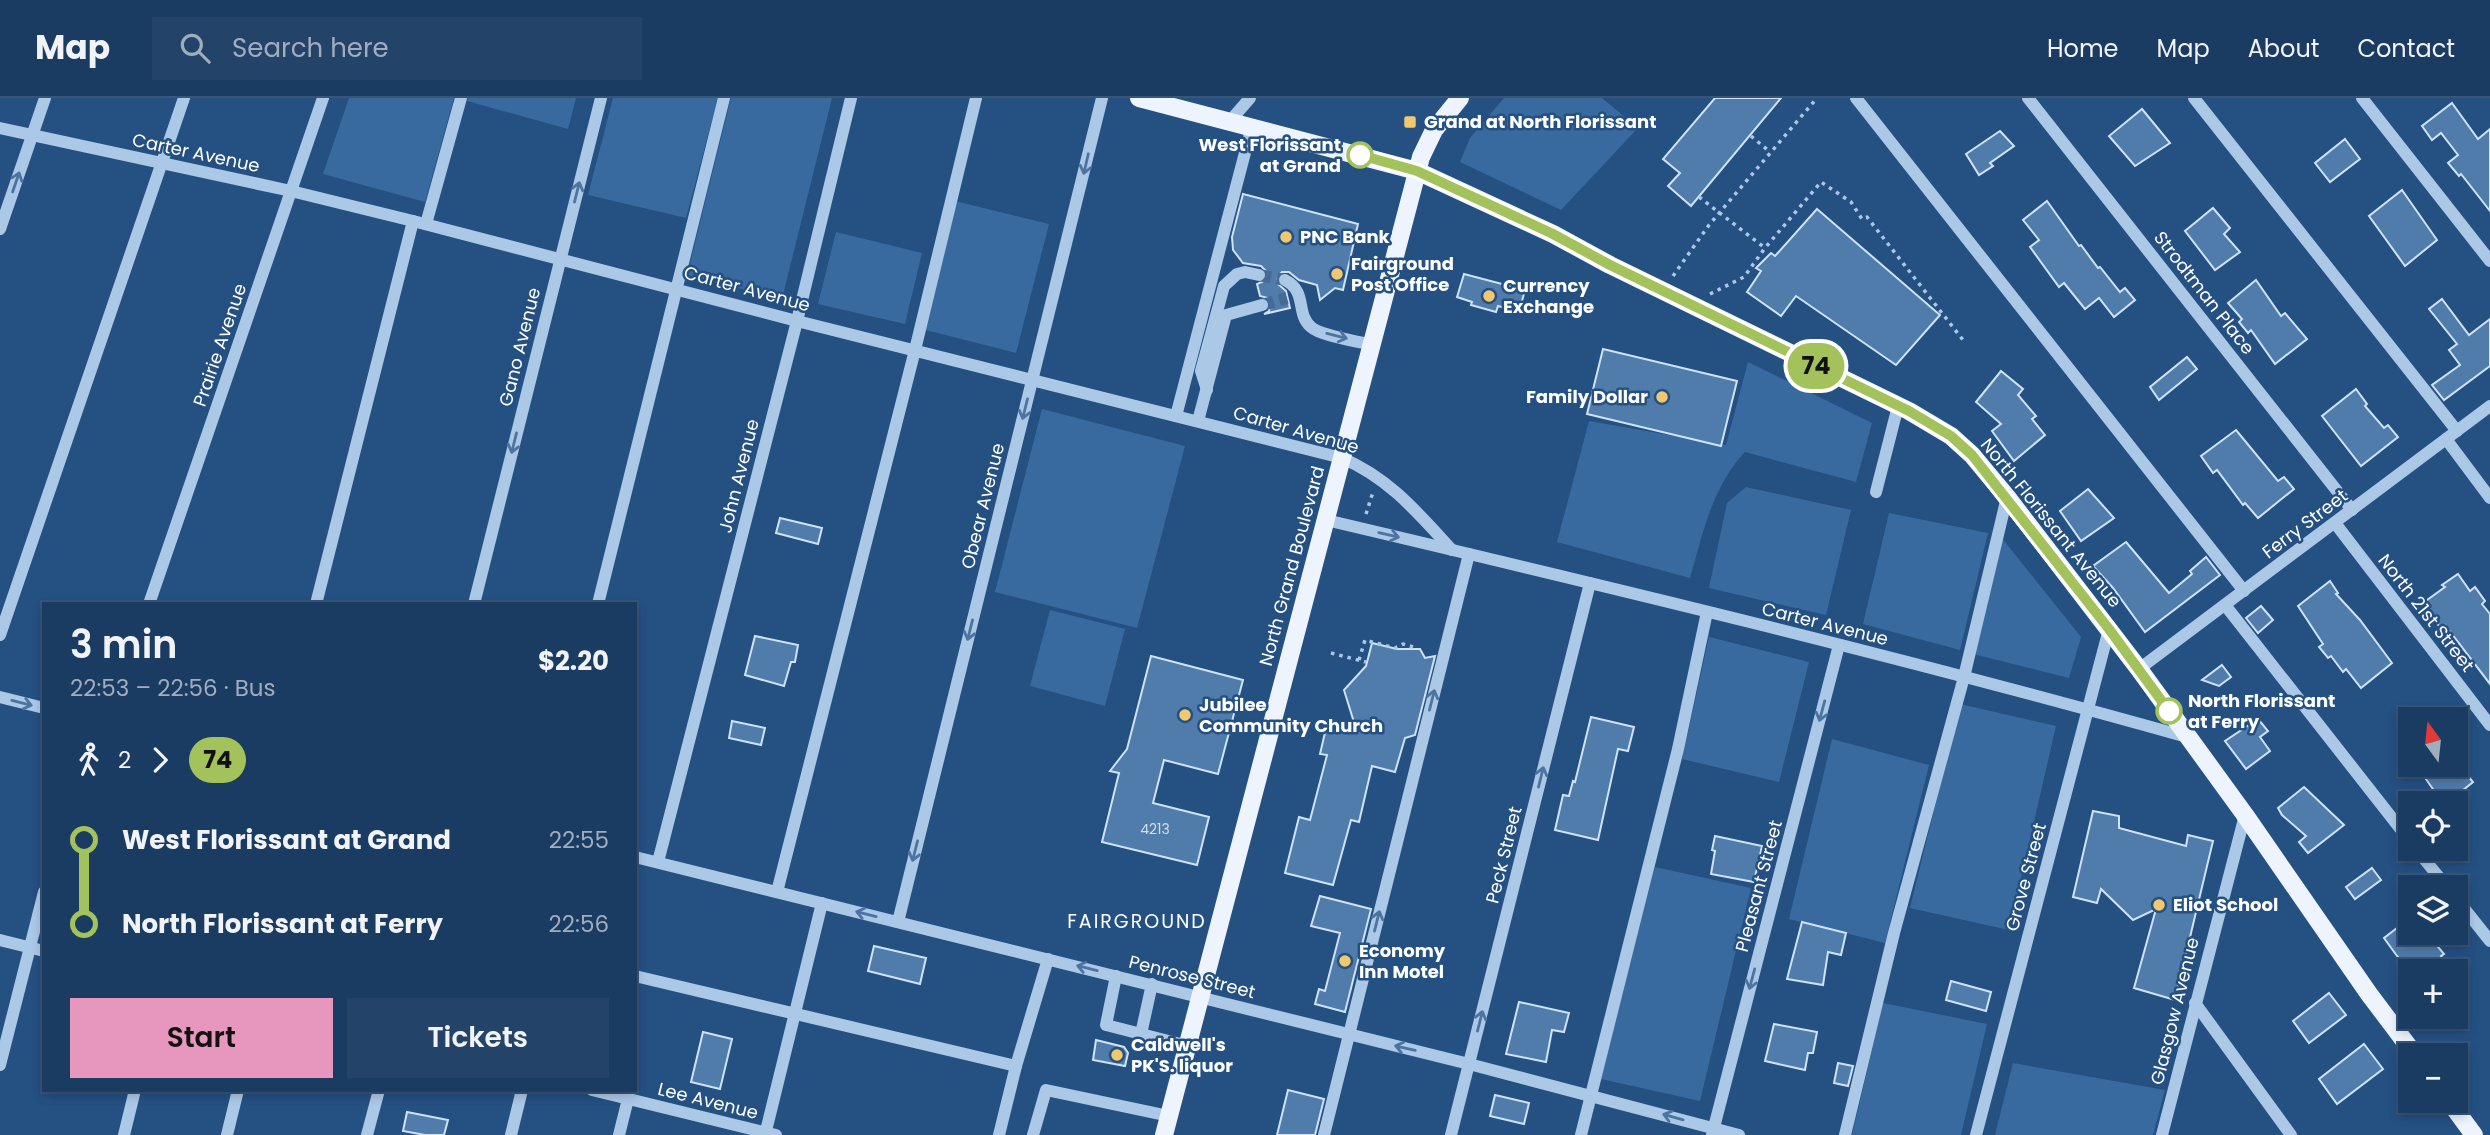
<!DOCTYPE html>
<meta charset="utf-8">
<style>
:root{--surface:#1b3c62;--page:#244368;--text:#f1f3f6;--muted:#a0adbe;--line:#395677;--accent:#e797bd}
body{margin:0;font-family:Poppins,sans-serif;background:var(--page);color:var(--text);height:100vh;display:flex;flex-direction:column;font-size:26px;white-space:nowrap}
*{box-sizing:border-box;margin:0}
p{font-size:23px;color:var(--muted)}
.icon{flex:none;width:38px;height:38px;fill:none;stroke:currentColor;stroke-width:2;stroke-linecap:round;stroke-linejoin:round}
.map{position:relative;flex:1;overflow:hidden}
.details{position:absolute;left:42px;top:504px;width:595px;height:490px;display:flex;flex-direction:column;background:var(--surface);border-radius:0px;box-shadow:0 4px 10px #0003,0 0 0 2px var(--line)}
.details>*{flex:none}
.badge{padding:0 14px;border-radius:23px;font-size:24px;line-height:46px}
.needle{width:46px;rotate:345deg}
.tools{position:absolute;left:2398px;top:609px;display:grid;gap:14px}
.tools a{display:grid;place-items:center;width:70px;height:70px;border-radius:0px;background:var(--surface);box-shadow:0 4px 10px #0003,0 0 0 2px var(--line);font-size:35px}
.map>.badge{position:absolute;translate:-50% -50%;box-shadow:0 0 0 4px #fff}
.legs{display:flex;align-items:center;gap:10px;height:77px;padding:0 28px;font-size:23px}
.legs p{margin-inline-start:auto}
.headline{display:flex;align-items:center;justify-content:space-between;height:119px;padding:0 28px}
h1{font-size:38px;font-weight:600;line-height:52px}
.action{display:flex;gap:14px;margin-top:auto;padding:14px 28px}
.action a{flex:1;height:80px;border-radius:0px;background:var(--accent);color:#111;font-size:28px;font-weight:600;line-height:80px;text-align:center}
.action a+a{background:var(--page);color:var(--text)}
ul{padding:0 28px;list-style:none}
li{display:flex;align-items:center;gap:24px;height:84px;font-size:26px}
li i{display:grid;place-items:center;width:10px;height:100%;margin:0 9px;background:currentColor}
li i::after{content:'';width:18px;height:18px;margin:-9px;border:5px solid;border-radius:50%;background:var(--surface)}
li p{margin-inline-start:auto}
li:first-child i{background:linear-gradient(#0000 50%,currentColor 0)}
li:last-child i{background:linear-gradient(currentColor 50%,#0000 0)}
header{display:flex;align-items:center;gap:42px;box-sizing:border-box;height:98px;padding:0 35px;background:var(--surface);border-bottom:2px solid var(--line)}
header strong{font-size:33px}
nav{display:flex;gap:38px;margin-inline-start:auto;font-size:24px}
.search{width:490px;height:63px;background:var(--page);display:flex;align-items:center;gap:18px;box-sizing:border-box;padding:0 24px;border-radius:0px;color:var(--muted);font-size:26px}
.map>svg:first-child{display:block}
.green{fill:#386aa0}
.building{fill:#507cac;stroke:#cfe2f6;stroke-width:2}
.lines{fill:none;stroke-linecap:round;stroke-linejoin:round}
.minor-tunnel{stroke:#456a95;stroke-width:12;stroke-dasharray:12 6;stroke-linecap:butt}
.path{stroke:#acc8e7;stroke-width:3.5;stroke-dasharray:3.5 5;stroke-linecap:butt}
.minor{stroke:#acc8e7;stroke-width:12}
.major{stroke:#eef4fd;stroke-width:18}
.oneway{stroke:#4d74a0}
.line-1-casing{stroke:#fff;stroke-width:16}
.line-1{stroke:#a3c25b;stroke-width:10}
.poi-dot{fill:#f2c86f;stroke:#245082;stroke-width:2.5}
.stop-1-dot{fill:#fff;stroke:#a3c25b;stroke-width:3.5}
.labels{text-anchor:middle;stroke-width:5;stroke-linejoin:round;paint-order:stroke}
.number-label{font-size:14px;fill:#d3deea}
.poi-label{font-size:18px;font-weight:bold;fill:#fff;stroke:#245082;text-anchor:start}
.stop-label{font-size:18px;font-weight:bold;fill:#fff;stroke:#245082;text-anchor:end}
.street-label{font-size:18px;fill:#fff;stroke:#245082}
.neighbourhood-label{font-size:19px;letter-spacing:2px;fill:#fff;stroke:#245082}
</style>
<header>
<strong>Map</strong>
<div class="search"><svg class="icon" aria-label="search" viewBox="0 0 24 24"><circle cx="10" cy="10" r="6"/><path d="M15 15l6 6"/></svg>Search here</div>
<nav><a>Home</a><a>Map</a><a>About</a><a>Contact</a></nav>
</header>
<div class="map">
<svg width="2490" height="1037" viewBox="0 0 2490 1037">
<rect width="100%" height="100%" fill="#245082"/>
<g class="green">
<path d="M349,0H454L425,104L323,76Z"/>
<path d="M468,0H576L568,31L467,3Z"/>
<path d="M613,0H718L686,120L588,97Z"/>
<path d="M731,0H832L782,201L687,177Z"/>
<path d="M1504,0H1602L1638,30L1561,112L1460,64L1470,40Z"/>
<path d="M955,103L1049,126L1016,255L922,231Z"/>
<path d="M836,134L922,155L905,226L818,206Z"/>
<path d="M1748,264L1872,325L1856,384L1745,354C1712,389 1703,435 1690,480L1557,444L1589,323L1726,347Z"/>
<path d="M1042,311L1185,348L1137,530L995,494Z"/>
<path d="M1746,389L1851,412L1826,517L1709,490L1727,405Z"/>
<path d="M1889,415L1988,435L1960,552L1863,526Z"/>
<path d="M2001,439L2081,539L2069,580L1973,556Z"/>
<path d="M1050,512L1125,531L1105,608L1030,588Z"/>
<path d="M1709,539L1809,564L1779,684L1682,661Z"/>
<path d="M1960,606L2056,628L2009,832L1910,810Z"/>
<path d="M1832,641L1929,667L1885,845L1789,821Z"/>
<path d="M1655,769L1751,790L1700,1003L1601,981Z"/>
<path d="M1883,905L1987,926L1961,1037H1852Z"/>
<path d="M2013,965L2165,992L2153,1037H1995Z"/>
</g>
<g class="building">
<path d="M1715,0H1781L1691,108L1668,88L1680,75L1663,61Z"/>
<path d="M2452,5L2478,41L2490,31V113L2461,76L2459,78L2448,65L2458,57L2441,35L2432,42L2422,28Z"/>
<path d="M2142,11L2170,45L2135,68L2109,38Z"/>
<path d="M2000,33L2014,48L1990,65L1993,68L1979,77L1966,56Z"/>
<path d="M2345,41L2360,61L2330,84L2315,65Z"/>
<path d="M2402,92L2437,142L2405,168L2369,118Z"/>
<path d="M1243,96L1358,126L1343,192L1335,190L1320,202L1317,187L1299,182L1289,174H1282L1278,178L1277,185L1286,193L1290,210L1264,216L1269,213L1271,205L1268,200L1260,198L1257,186L1266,182L1267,174L1261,168L1243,165L1233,152L1232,139Z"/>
<path d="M2047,103L2079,148L2081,147L2098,170L2100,169L2120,194L2125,190L2135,202L2114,219L2099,200L2085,211L2064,185L2059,189L2030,149L2039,142L2023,122Z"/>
<path d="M2213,110L2230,130L2224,136L2240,154L2215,172L2185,133Z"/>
<path d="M1817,111L1940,217L1896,267L1796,198L1781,218L1747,194L1761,173L1756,170L1771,155L1775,158Z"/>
<path d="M1464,176L1525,192L1519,214L1498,208L1496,214L1471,207L1472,204L1457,199Z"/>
<path d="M2256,182L2281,218L2285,215L2307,241L2275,266L2251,232L2248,235L2239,224L2242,221L2228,205Z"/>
<path d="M2442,201L2469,237L2490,221V268L2444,302L2432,287L2460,267L2449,252L2457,246L2429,211Z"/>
<path d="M1603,251L1737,283L1721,348L1587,316Z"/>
<path d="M2187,259L2197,271L2159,302L2150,289Z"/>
<path d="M2001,273L2023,291L2018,297L2036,318L2032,321L2045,337L2014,363L1992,333L2001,326L1976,304Z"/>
<path d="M2356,291L2367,306L2365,308L2384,330L2388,327L2398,339L2361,368L2322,318Z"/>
<path d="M2236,332L2278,383L2284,379L2294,391L2258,420L2245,405L2243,407L2217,372L2213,375L2201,358Z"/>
<path d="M2088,391L2114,420L2081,443L2060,413Z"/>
<path d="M780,420L822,430L818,446L776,435Z"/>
<path d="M2126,444L2169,495L2192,476L2190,473L2206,459L2220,477L2145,534L2113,490L2093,468Z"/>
<path d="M2458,476L2470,493L2475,489L2485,503L2482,506L2490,516V586L2445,527L2441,531L2423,505L2445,489L2442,487Z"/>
<path d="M2330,483L2338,495L2336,496L2360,522L2392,565L2361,590L2346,571L2343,574L2331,558L2328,560L2319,549L2323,546L2298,508Z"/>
<path d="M2261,508L2273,522L2258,535L2246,520Z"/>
<path d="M755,538L798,547L795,564H791L784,588L745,577Z"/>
<path d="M1372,545L1397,551H1420L1425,560L1435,558L1415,637L1405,640L1395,674L1372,668L1359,724L1351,722L1333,787L1285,775L1299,719L1310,722L1327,657L1320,656L1327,626L1357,634L1344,592L1366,568Z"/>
<path d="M1151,558L1243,582L1218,676L1164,662L1153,705L1209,719L1197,767L1102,744L1119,675L1110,673L1127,651Z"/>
<path d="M2222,567L2231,579L2219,588L2202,582Z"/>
<path d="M1591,619L1634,629L1628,653L1618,651L1598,742L1555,732L1563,697L1569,698L1573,683L1575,684Z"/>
<path d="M2258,621L2268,633L2260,639L2270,653L2246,671L2225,643Z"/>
<path d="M732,623L765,630L761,647L729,640Z"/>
<path d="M2416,667H2459L2473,684L2447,705H2440L2432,696L2435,694Z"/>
<path d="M2304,689L2344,727L2308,755L2299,744L2306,738L2282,717L2278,710Z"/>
<path d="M2093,713L2119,718V730L2186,748L2188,737L2213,743L2175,902L2134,890L2156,811L2133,822L2101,791L2097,805L2073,799Z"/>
<path d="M1715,738L1762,748L1754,784L1711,776L1715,753L1712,752Z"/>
<path d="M2372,770L2381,782L2355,801L2346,789Z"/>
<path d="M1320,798L1371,811L1345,914L1315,906L1319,891L1325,893L1340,835L1311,828Z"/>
<path d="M2410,820V835H2420L2426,843L2430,839L2444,856L2441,858L2451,873H2410L2397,858L2384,840Z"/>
<path d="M1802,824L1846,835L1841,857L1828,854L1823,887L1787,881Z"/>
<path d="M874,848L926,860L920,886L868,873Z"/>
<path d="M1951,883L1991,894L1986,913L1946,902Z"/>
<path d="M2329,895L2346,917L2309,945L2293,923Z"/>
<path d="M1519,904L1569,915L1564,934L1552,932L1546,964L1506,956Z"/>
<path d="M1774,926L1817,934L1813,955H1808L1805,972L1765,963Z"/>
<path d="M703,934L732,941L720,991L691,984Z"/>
<path d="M1096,942L1124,949L1128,955L1125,968L1093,962Z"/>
<path d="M2364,946L2383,971L2337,1006L2319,981Z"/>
<path d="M1838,965L1853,968L1848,988L1834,985Z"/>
<path d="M1288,992L1324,1001L1315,1037H1277Z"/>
<path d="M1495,997L1529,1005L1524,1026L1490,1018Z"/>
<path d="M407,1014L448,1022L444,1037H425L403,1033Z"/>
</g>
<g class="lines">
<g class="minor-tunnel">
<path d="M1259,177L1285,182"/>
<path d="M1262,207L1287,200"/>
</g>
<g class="path">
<path d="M1751,38L1770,54"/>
<path d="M1699,99L1765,150"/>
<path d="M1673,178L1709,127L1817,0"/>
<path d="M1710,196L1744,179L1765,150L1821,84L1851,104L1862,121L1867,119L1963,242"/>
<path d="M1366,416L1373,394"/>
<path d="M1331,555L1366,564"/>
<path d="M1359,562L1365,542L1395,550L1403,546L1413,549"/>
</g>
<g class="minor">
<path d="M1856,0L2244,493"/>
<path d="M2028,0L2352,412"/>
<path d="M2194,0L2457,333"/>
<path d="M2362,0L2490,163"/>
<path d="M1230,23L1250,0"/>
<path d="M0,30L291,93L413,123L797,223L1342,360C1389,380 1418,415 1452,452"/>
<path d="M426,126L461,0"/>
<path d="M0,131L45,0"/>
<path d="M1285,182C1308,194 1295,215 1311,229C1321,238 1357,243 1372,247"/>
<path d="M1207,292L1201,273L1224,188L1237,176L1245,174L1259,177"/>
<path d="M1176,318L1252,28"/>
<path d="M1198,323L1226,217L1262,207"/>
<path d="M2446,341L2490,400"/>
<path d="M1876,394L1898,308"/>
<path d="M1326,422C1614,490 1902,559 2187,639"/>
<path d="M2335,425L2490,627"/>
<path d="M149,506L323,0"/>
<path d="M316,506L413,123"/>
<path d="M474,506L601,0"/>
<path d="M598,506L724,0"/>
<path d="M2225,507L2410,743"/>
<path d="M0,537L184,0"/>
<path d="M2139,571L2490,308"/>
<path d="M0,599L44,610"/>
<path d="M2416,751L2447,789"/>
<path d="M635,759L1469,966L1739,1037"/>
<path d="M658,764L797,223L851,0"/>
<path d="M777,794L915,252L976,0"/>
<path d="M2455,799L2490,843"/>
<path d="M898,824L1102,0"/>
<path d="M0,842L44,853"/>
<path d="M635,878L1016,968"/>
<path d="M1116,878L1106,927L1188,948"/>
<path d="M2195,905L2291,1037"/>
<path d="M1141,936L1152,886"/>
<path d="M0,967L44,794"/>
<path d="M592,992L776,1037"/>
<path d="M124,1037L135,992"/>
<path d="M227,1037L238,992"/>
<path d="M367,1037L379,992"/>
<path d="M511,1037L522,992"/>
<path d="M619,1037L628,1001"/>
<path d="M765,1037L822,805"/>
<path d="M999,1037L1016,968L1048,861"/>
<path d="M1033,1037L1046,992L1169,1018"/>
<path d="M1324,1037L1469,456"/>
<path d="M1451,1037L1590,485"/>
<path d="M1581,1037L1678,651L1707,514"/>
<path d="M1712,1037L1839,547"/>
<path d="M1845,1037L1894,835L1964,579L2007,399"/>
<path d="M1976,1037L2109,531"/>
<path d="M2162,1037L2245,717"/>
</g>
<g class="major">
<path d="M1139,0L1417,73L1553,136L1610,167L1909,313L1951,338L1972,357L2007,399L2139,571L2245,717L2369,896L2415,957"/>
<path d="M2449,1003L2474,1037"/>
<path d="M1164,1037L1421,59L1434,32L1460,0"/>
</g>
</g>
<defs><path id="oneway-shaft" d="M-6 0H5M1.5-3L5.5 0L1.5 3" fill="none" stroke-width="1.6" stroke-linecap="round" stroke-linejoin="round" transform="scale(1.75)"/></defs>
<g class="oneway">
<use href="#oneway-shaft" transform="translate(1086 66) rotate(103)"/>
<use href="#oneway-shaft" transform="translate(16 84) rotate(-71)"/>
<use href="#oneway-shaft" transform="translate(577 94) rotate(-76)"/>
<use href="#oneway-shaft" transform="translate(1337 238) rotate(14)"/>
<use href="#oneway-shaft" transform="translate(1025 311) rotate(104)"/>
<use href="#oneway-shaft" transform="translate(514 345) rotate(104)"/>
<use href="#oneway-shaft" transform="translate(1389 437) rotate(13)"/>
<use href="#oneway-shaft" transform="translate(970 532) rotate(104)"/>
<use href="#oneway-shaft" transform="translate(1432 602) rotate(-76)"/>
<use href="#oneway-shaft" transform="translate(22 605) rotate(14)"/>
<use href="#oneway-shaft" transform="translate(1822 613) rotate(105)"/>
<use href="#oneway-shaft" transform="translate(1541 679) rotate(-76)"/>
<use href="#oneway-shaft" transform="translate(915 753) rotate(104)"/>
<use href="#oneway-shaft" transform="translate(866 816) rotate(-166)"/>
<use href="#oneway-shaft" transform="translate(1377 823) rotate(-76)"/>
<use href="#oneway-shaft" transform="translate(1087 870) rotate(-166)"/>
<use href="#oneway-shaft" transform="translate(1752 881) rotate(105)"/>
<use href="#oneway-shaft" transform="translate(1480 923) rotate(-76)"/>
<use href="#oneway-shaft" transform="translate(1405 950) rotate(-167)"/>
<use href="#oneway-shaft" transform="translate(1673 1019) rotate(-164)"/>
</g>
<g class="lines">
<defs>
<path id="line-1" d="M1360,57L1417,73L1553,136L1610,167L1909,313L1951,338L1972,357L2109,531L2169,613"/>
</defs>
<use href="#line-1" class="line-1-casing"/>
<use href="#line-1" class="line-1"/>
</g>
<g class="poi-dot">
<rect x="1403" y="17" width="14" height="14" rx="3.5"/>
<circle cx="1286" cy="139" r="7"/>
<circle cx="1337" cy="176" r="7"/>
<circle cx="1489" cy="198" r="7"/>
<circle cx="1662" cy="299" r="7"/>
<circle cx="1185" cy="617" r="7"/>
<circle cx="2159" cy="807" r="7"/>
<circle cx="1345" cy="863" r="7"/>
<circle cx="1117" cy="957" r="7"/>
</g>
<g class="stop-1-dot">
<circle cx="1360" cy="57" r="12"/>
<circle cx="2169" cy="613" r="12"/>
</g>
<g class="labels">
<g class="number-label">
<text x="1155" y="736">4213</text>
</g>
<g class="poi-label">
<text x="1424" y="30">Grand at North Florissant</text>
<text x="1300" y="145">PNC Bank</text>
<text x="1351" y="172">Fairground<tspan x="1351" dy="21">Post Office</tspan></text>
<text x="1503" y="194">Currency<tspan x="1503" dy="21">Exchange</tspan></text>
<text x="1648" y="305" text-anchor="end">Family Dollar</text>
<text x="1199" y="613">Jubilee<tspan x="1199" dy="21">Community Church</tspan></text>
<text x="2173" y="813">Eliot School</text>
<text x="1359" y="859">Economy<tspan x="1359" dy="21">Inn Motel</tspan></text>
<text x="1131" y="953">Caldwell's<tspan x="1131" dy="21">PK'S. liquor</tspan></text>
</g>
<g class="stop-label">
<text x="1341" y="53">West Florissant<tspan x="1341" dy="21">at Grand</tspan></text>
<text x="2188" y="609" text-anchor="start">North Florissant<tspan x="2188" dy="21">at Ferry</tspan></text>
</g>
<g class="street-label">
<text transform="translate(196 55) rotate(12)" y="6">Carter Avenue</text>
<text transform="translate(747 191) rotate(15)" y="6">Carter Avenue</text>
<text transform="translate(2204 195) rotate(52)" y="6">Strodtman Place</text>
<text transform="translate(220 247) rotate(-71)" y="6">Prairie Avenue</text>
<text transform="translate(520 249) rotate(-76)" y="6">Gano Avenue</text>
<text transform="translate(1296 332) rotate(16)" y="6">Carter Avenue</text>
<text transform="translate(739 378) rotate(-76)" y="6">John Avenue</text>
<text transform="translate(983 408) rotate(-76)" y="6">Obear Avenue</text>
<text transform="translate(2051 425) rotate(51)" y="6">North Florissant Avenue</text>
<text transform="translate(2305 426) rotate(-37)" y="6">Ferry Street</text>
<text transform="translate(1292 468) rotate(-75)" y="6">North Grand Boulevard</text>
<text transform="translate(2426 515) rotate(52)" y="6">North 21st Street</text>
<text transform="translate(1825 526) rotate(14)" y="6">Carter Avenue</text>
<text transform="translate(1504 757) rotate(-76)" y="6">Peck Street</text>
<text transform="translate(2026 779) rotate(-75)" y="6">Grove Street</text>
<text transform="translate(1759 788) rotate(-75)" y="6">Pleasant Street</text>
<text transform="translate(1192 879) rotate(14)" y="6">Penrose Street</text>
<text transform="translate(2175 913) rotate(-76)" y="6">Glasgow Avenue</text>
<text transform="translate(708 1003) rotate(14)" y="6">Lee Avenue</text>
</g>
<g class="neighbourhood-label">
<text x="1137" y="830">FAIRGROUND</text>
</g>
</g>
</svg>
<div class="tools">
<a><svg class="needle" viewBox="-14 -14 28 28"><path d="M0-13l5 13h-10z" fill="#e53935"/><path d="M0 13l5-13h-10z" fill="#a0adbe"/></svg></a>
<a><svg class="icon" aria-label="locate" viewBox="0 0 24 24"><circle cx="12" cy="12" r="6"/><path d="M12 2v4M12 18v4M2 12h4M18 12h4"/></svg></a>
<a><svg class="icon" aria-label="layers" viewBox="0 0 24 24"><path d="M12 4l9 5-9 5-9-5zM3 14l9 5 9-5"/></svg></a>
<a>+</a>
<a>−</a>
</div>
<b class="badge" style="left:1816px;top:268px;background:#a3c25b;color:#111">74</b>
<section class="details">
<div class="headline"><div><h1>3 min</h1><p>22:53 – 22:56 · Bus</p></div><b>$2.20</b></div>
<div class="legs"><svg class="icon" aria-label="walk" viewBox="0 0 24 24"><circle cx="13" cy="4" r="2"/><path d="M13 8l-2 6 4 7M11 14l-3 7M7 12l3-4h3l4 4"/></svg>2<svg class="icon" aria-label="forward" viewBox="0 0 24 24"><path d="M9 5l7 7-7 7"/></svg><b class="badge" style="background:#a3c25b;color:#111">74</b></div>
<ul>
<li><i style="color:#a3c25b"></i><b>West Florissant at Grand</b><p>22:55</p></li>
<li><i style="color:#a3c25b"></i><b>North Florissant at Ferry</b><p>22:56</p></li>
</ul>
<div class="action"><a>Start</a><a>Tickets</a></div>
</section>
</div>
